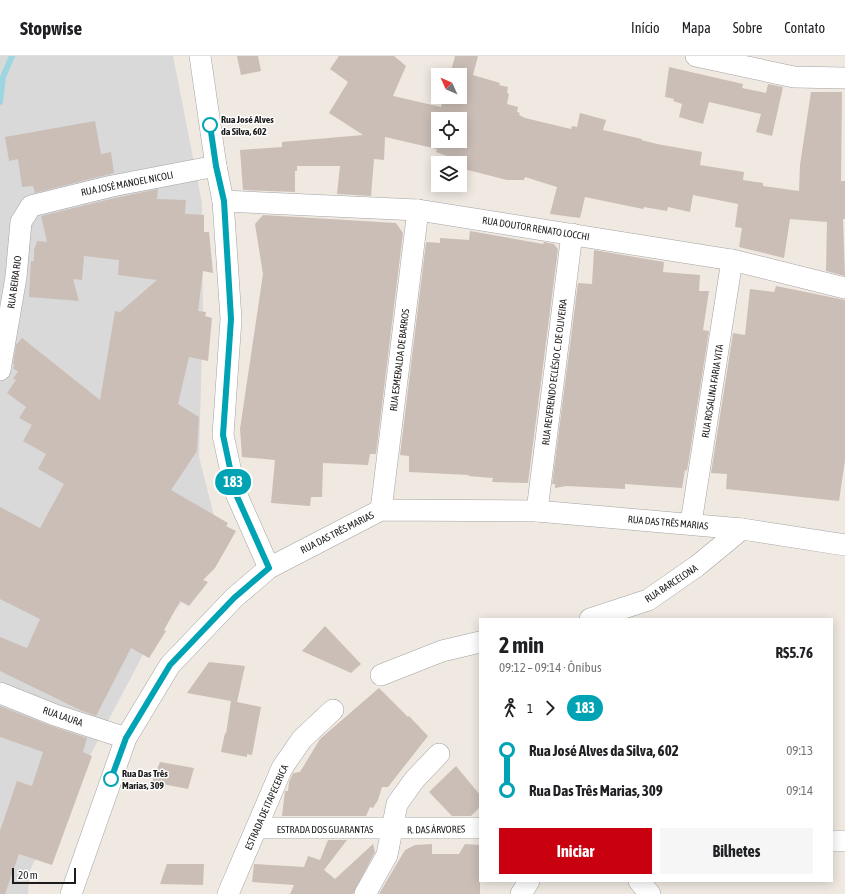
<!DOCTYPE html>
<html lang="pt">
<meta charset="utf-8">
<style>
:root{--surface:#fff;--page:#f6f6f6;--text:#202124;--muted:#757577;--line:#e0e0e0;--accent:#c90010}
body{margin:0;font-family:"Asap Condensed",sans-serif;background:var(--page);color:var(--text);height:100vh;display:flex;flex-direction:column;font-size:15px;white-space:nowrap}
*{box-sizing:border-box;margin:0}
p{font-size:13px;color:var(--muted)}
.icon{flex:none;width:22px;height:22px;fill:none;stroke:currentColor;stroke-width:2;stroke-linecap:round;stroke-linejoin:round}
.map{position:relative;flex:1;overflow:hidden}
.details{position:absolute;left:479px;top:562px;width:354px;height:264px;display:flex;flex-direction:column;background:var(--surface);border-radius:0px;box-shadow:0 2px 10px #0003}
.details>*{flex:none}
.badge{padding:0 8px;border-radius:13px;font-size:14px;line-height:26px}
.needle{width:26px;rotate:315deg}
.fabs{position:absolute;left:431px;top:12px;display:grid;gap:8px}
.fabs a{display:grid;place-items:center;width:36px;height:36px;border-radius:0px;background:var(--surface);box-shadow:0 2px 10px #0003;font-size:20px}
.scale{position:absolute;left:12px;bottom:10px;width:64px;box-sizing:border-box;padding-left:4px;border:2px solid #1c1c1c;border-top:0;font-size:11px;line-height:14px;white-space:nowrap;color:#1c1c1c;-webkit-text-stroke:3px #fff;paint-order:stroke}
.map>.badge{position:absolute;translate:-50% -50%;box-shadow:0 0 0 2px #fff}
.legs{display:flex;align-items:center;gap:6px;height:44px;padding:0 20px;font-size:13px}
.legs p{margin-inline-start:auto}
.summary{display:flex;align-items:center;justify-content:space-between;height:68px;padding:0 20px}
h1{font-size:22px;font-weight:700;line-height:30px}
.cta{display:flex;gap:8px;margin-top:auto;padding:8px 20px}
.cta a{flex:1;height:46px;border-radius:0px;background:var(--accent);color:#fff;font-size:16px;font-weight:700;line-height:46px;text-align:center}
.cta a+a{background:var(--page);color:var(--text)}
ul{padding:0 20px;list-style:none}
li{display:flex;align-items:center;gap:14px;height:40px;font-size:15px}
li i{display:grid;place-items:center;width:6px;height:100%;margin:0 5px;background:currentColor}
li i::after{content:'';width:10px;height:10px;margin:-5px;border:3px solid;border-radius:50%;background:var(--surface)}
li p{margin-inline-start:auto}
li:first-child i{background:linear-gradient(#0000 50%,currentColor 0)}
li:last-child i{background:linear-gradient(currentColor 50%,#0000 0)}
header{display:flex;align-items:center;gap:24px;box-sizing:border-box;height:56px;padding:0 20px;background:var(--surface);border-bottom:1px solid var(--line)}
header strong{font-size:19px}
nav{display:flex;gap:22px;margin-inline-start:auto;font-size:14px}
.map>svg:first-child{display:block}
.residential{fill:#dad9d9}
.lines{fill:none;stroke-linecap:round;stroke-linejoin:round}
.stream{stroke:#9dd6e0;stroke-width:6}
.building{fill:#cbbeb7;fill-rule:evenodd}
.minor-casing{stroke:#a3a3a3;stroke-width:22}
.minor{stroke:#fff;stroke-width:21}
.line-1-casing{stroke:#fff;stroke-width:9}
.line-1{stroke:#00a3b4;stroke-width:6}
.stop-1-dot{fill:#fff;stroke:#00a3b4;stroke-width:2}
.labels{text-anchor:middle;stroke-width:3;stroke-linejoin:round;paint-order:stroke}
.stop-label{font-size:10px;font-weight:bold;fill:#1c1c1c;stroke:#fff;text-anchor:start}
.street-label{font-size:10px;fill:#1c1c1c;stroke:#fff}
</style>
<header>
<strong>Stopwise</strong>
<nav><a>Início</a><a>Mapa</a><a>Sobre</a><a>Contato</a></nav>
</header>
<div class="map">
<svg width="845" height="838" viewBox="0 0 845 838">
<rect width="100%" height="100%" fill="#efe9e1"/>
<path class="residential" d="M0,0H173L202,147L203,255L199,401L223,495L149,587L30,814L28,838H0Z"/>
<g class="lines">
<path class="stream" d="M0,46L3,21L12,0"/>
</g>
<g class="building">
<path d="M237,0H258L261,15L241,19Z"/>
<path d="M339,0H394L406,10L393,40L441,51L444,41H460V19H450L455,0H478L473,19L500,27L499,29L508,31L507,37L509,38L507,48L518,51L517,56L520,57L519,59L525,62L571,73L572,70L577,71L580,57L606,64L603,74L642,83L641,84L657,88L702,96L700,109L744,116L743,124L763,127V130L799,135L800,109L811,36H842L841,125H845V163H843L845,220L826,215L827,166L790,163L784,202L739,191L742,172L735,171L738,148L693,139L690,156L668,151L667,155L644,151L643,153L585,141L580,162L550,158L557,131L525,121L524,124H507L460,112V107H445L447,100L436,96L437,93L385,81L384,104L374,103L371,140L337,138L340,110H297V115H295V136L243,134L240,94L282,91V86L363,79L329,57L348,26L330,13ZM438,63H460V85H438Z"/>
<path d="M669,11L743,28L742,32L766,37L768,28L783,31L772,80L756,76L761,58L709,46L703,68L679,61L682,48L673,45L674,43L665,41Z"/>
<path d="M95,65L101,98L111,96L114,117L35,137L33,130L22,131L18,103L9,105L5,81Z"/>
<path d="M158,133L157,143L186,144L185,158L204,159V176H209L213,217L203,215L198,255L206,256L205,260L212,262L208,305L189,301L178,348L199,361L197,395L171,434L228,467L226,470L236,475L215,512L203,524L208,526L189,550L180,545L164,574L166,575L149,602L131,592L96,660L80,654L0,615V581L27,592L40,563L0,543V451L40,472L64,428L38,413L46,398L23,385L32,369L19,362L26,351L7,337L16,324L13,322L18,316L13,312L15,309L13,308L16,289L22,282L100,344L115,255L120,256L157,224L118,219L119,204L84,200L82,224L73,223L79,245L29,241L31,205H34V194L37,185L47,186L41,160L115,142Z"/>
<path d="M263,159L396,167L403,177L376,398H370L368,409L323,407L322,441H311L310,450L271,447L275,404L242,401L240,373L263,218L255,168Z"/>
<path d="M470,175L543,188L544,186L554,188L558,193L528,427L492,426L493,422L468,420L469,419L409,416V400L400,399L426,186L440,187V182L469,184Z"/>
<path d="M594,194L664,206L663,216L700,219L699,235H709L703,274L709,275L687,415L685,414L682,432L625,428V433L566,430L555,432V428H552L578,227L592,228Z"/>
<path d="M776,230L845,244V404L839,445L726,433L727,418L711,417L733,277L745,279L750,233L774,236Z"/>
<path d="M325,570L361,608L351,617L302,595Z"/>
<path d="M209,606L245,610L237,646L261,651L252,699L247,698V701L221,696L225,677L226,678L231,645L187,637Z"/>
<path d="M379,632L408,661L409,660L428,680L388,731H382L378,744L373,752L370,751L366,760H282L285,735H288L289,726L293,717L300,716L320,683Z"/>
<path d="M0,650L51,670L87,682L83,696L92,700L52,809L19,798L5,838H0V775L17,725L32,730L43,696L0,681Z"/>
<path d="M160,706L194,712L188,733L152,726Z"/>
<path d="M456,710L480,739V751L471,760H452L429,736Z"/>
<path d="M328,784H347L324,814L335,823L373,788L375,796L353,838H290L294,829L252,826L254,808L304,811L308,800L320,804Z"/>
<path d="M432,788V798H459L465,788L480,789V838H379L405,794L415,789Z"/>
<path d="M167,808H204L203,829L160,828Z"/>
</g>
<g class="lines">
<defs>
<g id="minor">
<path d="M200,0L216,110L223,145L231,263L223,379L235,435L269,512"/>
<path d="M696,0L794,21L845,22"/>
<path d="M223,145L418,154L732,204L845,232"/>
<path d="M0,314L16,221L21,166L31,150L112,130L216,110"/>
<path d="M381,454L418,154"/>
<path d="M537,455L572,178"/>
<path d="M691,467L732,204"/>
<path d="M590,563L648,544L697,510L742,473"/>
<path d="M381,619L442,595L480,586"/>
<path d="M0,637L55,659L126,682"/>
<path d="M257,772H480"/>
<path d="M832,785H845"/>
<path d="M639,825L650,838"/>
<path d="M71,838L126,682L170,609L234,542L269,512L381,454L537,455L742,473L845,489"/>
<path d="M228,838L282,712L302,683L333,654"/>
<path d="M365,838L387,799L397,748L415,723L439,698"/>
<path d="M521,838L529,825"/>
</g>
</defs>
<use href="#minor" class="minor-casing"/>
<use href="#minor" class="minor"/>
</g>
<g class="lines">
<defs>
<path id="line-1" d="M111,723L126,682L170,609L234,542L269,512L235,436L223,379L231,263L224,145L216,110L210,69"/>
</defs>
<use href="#line-1" class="line-1-casing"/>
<use href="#line-1" class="line-1"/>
</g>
<g class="stop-1-dot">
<circle cx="210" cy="69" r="7"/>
<circle cx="111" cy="723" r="7"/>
</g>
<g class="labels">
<g class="stop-label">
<text x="221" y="67">Rua José Alves<tspan x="221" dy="12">da Silva, 602</tspan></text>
<text x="122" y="721">Rua Das Três<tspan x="122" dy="12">Marias, 309</tspan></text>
</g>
<g class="street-label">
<text transform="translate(127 127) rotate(-11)" y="4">RUA JOSÉ MANOEL NICOLI</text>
<text transform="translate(536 172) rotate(9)" y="4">RUA DOUTOR RENATO LOCCHI</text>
<text transform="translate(14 226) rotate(-82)" y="4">RUA BEIRA RIO</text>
<text transform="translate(399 304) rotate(-83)" y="4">RUA ESMERALDA DE BARROS</text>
<text transform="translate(554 316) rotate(-83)" y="4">RUA REVERENDO ECLÉSIO C. DE OLIVEIRA</text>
<text transform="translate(712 335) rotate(-81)" y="4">RUA ROSALINA FARIA VITA</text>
<text transform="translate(668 466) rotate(5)" y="4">RUA DAS TRÊS MARIAS</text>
<text transform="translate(337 476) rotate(-27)" y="4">RUA DAS TRÊS MARIAS</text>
<text transform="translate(671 527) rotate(-33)" y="4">RUA BARCELONA</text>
<text transform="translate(63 660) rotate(19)" y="4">RUA LAURA</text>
<text transform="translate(266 751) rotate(-66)" y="4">ESTRADA DE ITAPECERICA</text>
<text x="325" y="777">ESTRADA DOS GUARANTAS</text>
<text transform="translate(436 773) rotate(-1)" y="4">R. DAS ÁRVORES</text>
</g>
</g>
</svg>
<div class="fabs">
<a><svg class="needle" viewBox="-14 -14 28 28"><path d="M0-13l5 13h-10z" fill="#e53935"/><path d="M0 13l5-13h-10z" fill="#757577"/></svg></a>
<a><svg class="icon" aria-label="locate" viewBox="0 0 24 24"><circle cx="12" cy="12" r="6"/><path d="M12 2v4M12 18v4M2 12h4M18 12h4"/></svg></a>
<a><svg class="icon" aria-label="layers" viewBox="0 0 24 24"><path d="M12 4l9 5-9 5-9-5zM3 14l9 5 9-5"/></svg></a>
</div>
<div class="scale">20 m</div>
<b class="badge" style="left:233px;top:426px;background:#00a3b4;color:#fff">183</b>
<section class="details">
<div class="summary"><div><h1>2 min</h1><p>09:12 – 09:14 · Ônibus</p></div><b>R$5.76</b></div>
<div class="legs"><svg class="icon" aria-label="walk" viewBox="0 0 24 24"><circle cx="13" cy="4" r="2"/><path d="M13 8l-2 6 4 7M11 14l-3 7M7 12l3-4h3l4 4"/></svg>1<svg class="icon" aria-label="forward" viewBox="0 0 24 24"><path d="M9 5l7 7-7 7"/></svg><b class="badge" style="background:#00a3b4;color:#fff">183</b></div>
<ul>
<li><i style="color:#00a3b4"></i><b>Rua José Alves da Silva, 602</b><p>09:13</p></li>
<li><i style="color:#00a3b4"></i><b>Rua Das Três Marias, 309</b><p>09:14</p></li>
</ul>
<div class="cta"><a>Iniciar</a><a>Bilhetes</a></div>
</section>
</div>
